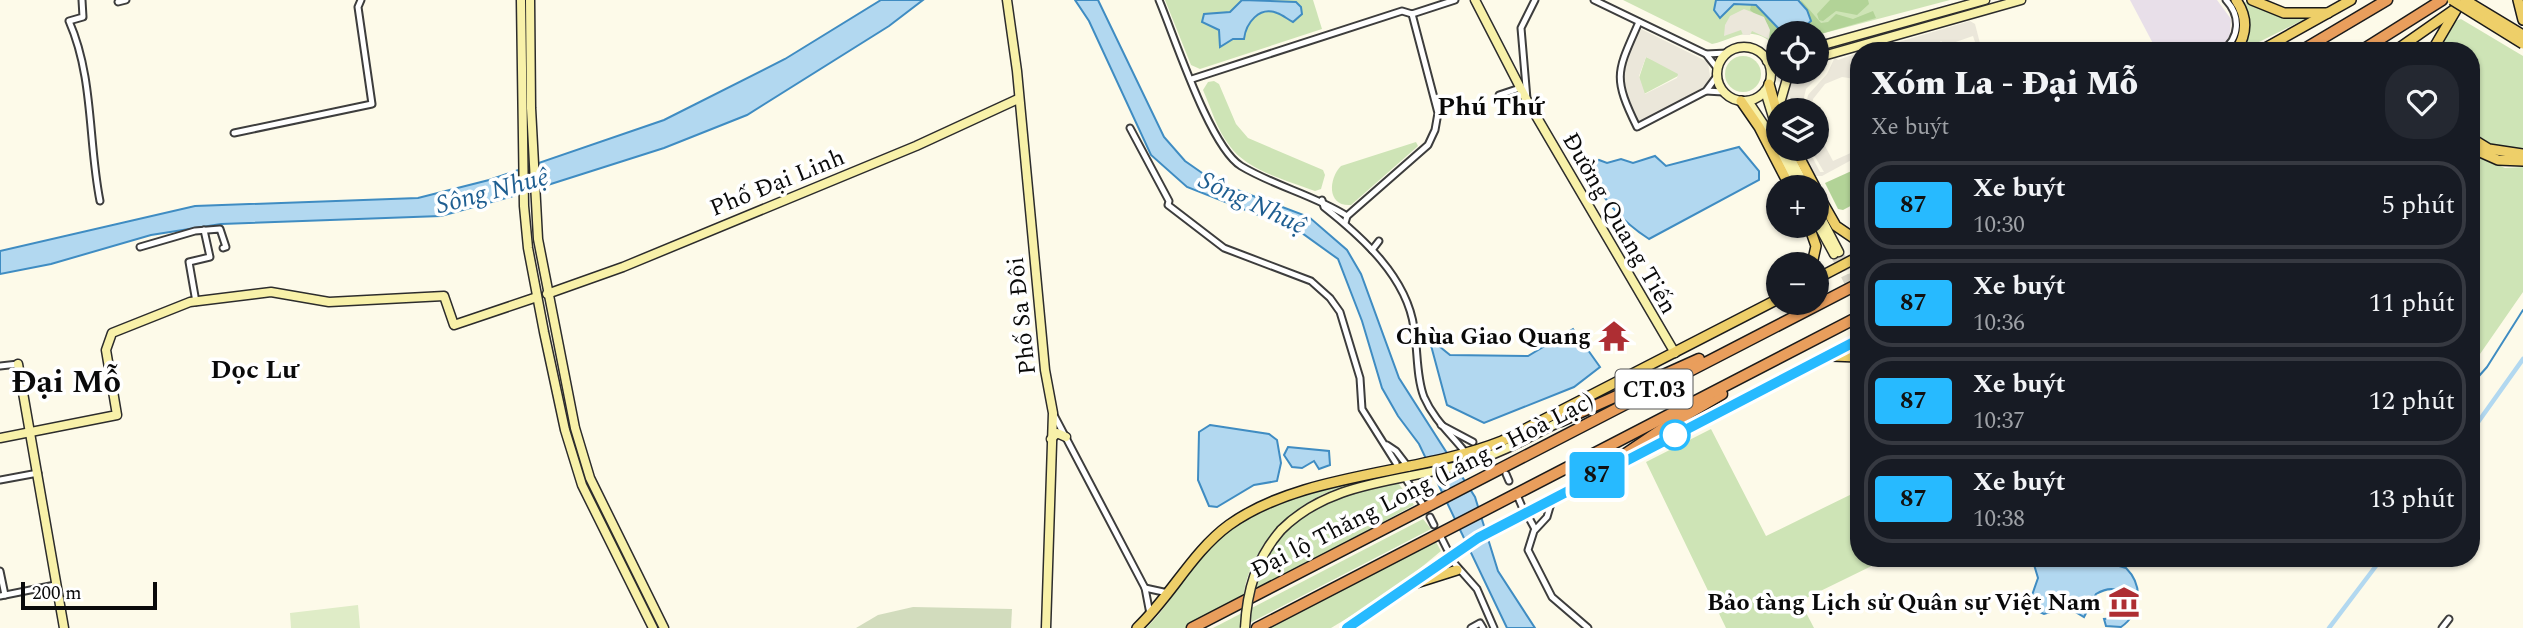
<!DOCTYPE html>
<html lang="vi">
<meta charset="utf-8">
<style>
:root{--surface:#171b24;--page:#242831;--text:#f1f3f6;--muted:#9ea1a6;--line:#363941}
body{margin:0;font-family:Spectral,serif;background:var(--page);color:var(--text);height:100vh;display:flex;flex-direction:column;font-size:26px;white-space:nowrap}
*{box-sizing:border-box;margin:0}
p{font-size:23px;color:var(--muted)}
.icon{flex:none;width:38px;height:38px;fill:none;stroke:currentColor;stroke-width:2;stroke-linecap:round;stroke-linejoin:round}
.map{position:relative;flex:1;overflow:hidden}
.sheet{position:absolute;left:1850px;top:42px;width:630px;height:525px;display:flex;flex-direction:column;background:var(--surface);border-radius:28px;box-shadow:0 2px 5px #0004}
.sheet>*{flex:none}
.badge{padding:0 14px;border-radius:5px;font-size:24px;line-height:46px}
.fabs{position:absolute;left:1766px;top:21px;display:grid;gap:14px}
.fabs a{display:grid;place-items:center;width:63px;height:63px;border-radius:50%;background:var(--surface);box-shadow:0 2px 5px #0004;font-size:35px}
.scale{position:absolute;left:21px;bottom:18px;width:136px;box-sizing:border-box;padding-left:7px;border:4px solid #0a0a0a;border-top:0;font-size:19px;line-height:24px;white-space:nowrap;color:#0a0a0a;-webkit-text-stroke:5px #fff;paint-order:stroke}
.map>.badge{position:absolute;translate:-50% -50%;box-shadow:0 0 0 4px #fff}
.round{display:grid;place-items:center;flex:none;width:74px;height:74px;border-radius:28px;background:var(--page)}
.headline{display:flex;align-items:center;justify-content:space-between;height:119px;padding:0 21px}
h1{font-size:33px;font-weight:800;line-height:52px}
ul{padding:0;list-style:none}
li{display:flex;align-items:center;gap:21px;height:88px;margin:0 14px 10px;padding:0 7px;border:4px solid var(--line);border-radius:28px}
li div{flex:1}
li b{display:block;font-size:26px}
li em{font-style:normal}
li .badge{min-width:77px;font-weight:700;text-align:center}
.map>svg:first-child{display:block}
.industrial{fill:#e8dfe9}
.green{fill:#cee4b6}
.forest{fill:#b2d397}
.cemetery{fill:#d2dcbd}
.pitch{fill:#dfecc7}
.plaza{fill:#ebe7da;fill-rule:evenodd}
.water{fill:#b2d8f0;stroke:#3f8cc2;stroke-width:2}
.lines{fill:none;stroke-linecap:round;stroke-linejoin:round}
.stream{stroke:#3f8cc2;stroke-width:2}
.canal{stroke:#b2d8f0;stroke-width:4.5}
.secondary-tunnel{stroke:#d9d6c8;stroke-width:8;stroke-dasharray:8 4;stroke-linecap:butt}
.street-casing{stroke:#3d3d3d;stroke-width:9}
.secondary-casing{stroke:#2c2c2c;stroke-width:11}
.primary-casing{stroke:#1b1b1b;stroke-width:12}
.highway-casing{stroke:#1b1b1b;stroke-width:13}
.street{stroke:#fff;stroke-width:5}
.secondary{stroke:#f8f1a9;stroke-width:8}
.primary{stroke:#eecf69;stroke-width:9}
.highway{stroke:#e99e5c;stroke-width:10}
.secondary-bridge-casing{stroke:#2c2c2c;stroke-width:11;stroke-linecap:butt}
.primary-bridge-casing{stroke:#1b1b1b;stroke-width:12;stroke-linecap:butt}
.secondary-bridge{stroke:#f8f1a9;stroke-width:8}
.primary-bridge{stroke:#eecf69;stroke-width:9}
.line-casing{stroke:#fff;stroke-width:16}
.line{stroke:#27baff;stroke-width:10}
.stop-dot{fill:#fff;stroke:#27baff;stroke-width:3.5}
.labels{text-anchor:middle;stroke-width:7;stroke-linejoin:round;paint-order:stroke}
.shield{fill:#fff;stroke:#545454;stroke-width:2}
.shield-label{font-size:23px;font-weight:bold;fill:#0a0a0a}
.street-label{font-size:24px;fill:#0a0a0a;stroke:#fff}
.poi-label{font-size:24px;font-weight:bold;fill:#0a0a0a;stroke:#fff;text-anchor:end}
.neighbourhood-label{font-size:26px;font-weight:bold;fill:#0a0a0a;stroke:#fff}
.water-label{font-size:26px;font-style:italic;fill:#1f5e91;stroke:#fff}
.district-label{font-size:32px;font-weight:bold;fill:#0a0a0a;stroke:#fff}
</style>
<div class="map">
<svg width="2523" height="628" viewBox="0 0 2523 628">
<rect width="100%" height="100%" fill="#fdfae9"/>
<path class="industrial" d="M2130,0H2217L2231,19L2230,35L2225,44L2216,51H2157Z"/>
<g class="green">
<path d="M1165,0H1313L1322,29L1200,69L1191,65Z"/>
<path d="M1623,0H1950L1817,35L1778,33L1776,46C1751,23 1737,38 1712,44Z"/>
<path d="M2240,0L2274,14L2305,19L2241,51Z"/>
<path d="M2461,19L2523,56V150L2493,145L2471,132V51H2438L2455,21Z"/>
<circle cx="1743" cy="74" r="18"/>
<path d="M1646,57L1678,71V76L1644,94L1639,78Z"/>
<path d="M1214,81L1219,84L1236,124L1248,138L1323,170L1325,175L1321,189L1315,191C1287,180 1247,171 1229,145C1217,130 1211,108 1203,90L1208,82Z"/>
<path d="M1416,142L1418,146L1351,205C1327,207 1328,179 1341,166Z"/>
<path d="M2471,154L2505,168L2523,167V292L2480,354L2471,347Z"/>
<path d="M1711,429L1766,536L1858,491V558H1888L1800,601L1814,628H1726L1646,462Z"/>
<path d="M1394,473C1382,484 1350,484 1333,490C1288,507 1247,551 1243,600L1187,628H1146C1173,603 1186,569 1212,544C1261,496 1331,487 1394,473Z"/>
<path d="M1396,480L1414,505L1252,594C1272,518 1326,497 1396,480Z"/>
<path d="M1423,519L1431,529L1240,628H1213Z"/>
<path d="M1436,542L1441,551L1394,590L1331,628H1267Z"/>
</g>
<g class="forest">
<path d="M1801,0L1821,23L1828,22L1836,14L1853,19L1873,11L1876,18L1817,35L1778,33L1776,46L1769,39L1768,25L1750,10L1751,5L1762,8L1781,31L1798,32L1808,26Z"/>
<path d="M1830,0H1868L1869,4L1857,15L1836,11L1823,21L1819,20L1817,14Z"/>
<path d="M1858,168V202L1843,210L1838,209L1825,183Z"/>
</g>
<path class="cemetery" d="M913,607L1012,609L1011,628H856L878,615Z"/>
<path class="pitch" d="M358,605L360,628H291L290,613Z"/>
<g class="plaza">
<path d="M1744,9L1764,17L1770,30L1769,39L1752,31L1750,35H1743L1741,30L1724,36L1725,25L1730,16Z"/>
<path d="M1970,21L1975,24L1982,51H1978L1973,36L1947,45L1941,41L1926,51H1868Z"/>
<path d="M1641,29L1708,62L1711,83L1639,123L1624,99L1621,72L1636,31ZM1646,57L1678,74L1677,78L1645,94L1639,76Z"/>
<path d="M1858,53V74L1855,79L1842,77L1825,84L1813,99L1812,110H1805L1808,95L1827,74L1835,57L1838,60Z"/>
<path d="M1829,58L1825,70L1806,89L1801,110H1797L1789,96L1788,110H1782L1793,72H1799L1797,79L1813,74L1826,66L1817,67V62Z"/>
<path d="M1817,129L1825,140L1824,144L1833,161L1855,151L1857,157L1822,176H1814L1800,149H1808L1820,172H1824L1811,150L1818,155L1815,149Z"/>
</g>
<g class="water">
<path d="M881,0H923L889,26L747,115L664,148L510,197L441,216L221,224L151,235L51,264L0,274V251L195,206L418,198L489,180L664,120L785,59Z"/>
<path d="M1075,0H1098L1164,137L1185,161L1205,175L1232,188L1309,217L1347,250L1361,274L1399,378L1475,497L1498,571L1535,628H1507L1419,444L1398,416L1382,388L1362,321L1338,259L1299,231L1187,187L1151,155L1089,21Z"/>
<path d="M1242,0L1296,2L1301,7L1302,14L1293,22C1287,19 1283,15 1277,13C1259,6 1246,23 1244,39H1233L1220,47L1219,30L1202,22L1204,14L1230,12Z"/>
<path d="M1716,0H1798L1807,10L1811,21L1798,32L1781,31L1756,5L1734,4L1720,18L1714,10Z"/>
<path d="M1739,147L1759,171V180L1649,239C1624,223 1597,196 1590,167L1599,160L1607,163L1621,159L1633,163L1655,156L1666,166Z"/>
<path d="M1573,329L1600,367L1574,387L1484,423L1447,405L1429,338L1450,355L1528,356Z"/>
<path d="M1210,425L1269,434L1277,440L1281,463L1277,481L1254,485L1217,507L1209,506L1198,480L1199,432Z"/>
<path d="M1288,447L1329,451L1330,465L1319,469L1314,461L1302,468L1292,467L1284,455Z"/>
<path d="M2032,558H2072L2083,564H2112L2126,568C2144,586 2141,613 2121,627L2106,626L2104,619L2119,618L2127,611V598C2119,587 2108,587 2096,594L2084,617L2067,607L2044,614L2037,611L2031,598L2038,578Z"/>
</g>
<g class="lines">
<path class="stream" d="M2471,385L2487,367L2523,310"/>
<g class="canal">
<path d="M2471,432L2523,359"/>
<path d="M2329,628L2382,558"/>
</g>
<g class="secondary-tunnel">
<path d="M1839,252L1858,289"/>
<path d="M1834,254L1858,302"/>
</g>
<defs>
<g id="street">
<path d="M82,0L83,17L69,21C94,78 88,141 100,201"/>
<path d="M1159,0C1175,38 1210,147 1241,166C1274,186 1314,195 1347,216L1345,223"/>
<path d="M1594,0L1706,54L1717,68"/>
<path d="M118,2L126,0"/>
<path d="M1639,22C1617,72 1612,76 1637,127L1706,91L1717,76"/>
<path d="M2222,51C2240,38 2241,16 2226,0"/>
<path d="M1706,54L1727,53"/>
<path d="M1192,79L1402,11L1412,14L1455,0"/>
<path d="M1706,91L1723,92"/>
<path d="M1499,95L1520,88"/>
<path d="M1527,99L1521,28L1535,0"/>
<path d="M1130,128L1169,201L1168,205L1224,248L1311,281L1330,298L1340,312L1360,378L1362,409L1396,463"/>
<path d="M234,133L372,104L358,7L361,0"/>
<path d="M1322,200L1324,207C1362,237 1407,277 1414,328C1418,351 1416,376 1424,397C1434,420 1451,434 1465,452"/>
<path d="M1347,216L1428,145L1435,130L1438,113L1412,14"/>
<path d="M140,247L195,231L220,229L226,247L223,248"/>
<path d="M1372,250L1379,241"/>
<path d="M196,302L189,262L210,257L204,230"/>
<path d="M0,366L18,364"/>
<path d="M1054,415L1145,588L1150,614"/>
<path d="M1441,425L1473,442"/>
<path d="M1387,445L1396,451L1409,468"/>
<path d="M1506,474L1509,481"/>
<path d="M0,480L38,473"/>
<path d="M1407,481L1422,503"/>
<path d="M1517,495L1523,509"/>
<path d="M1552,500L1547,517L1534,531L1528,550L1552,597L1588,628"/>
<path d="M1430,517L1434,525"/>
<path d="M1529,518L1535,529"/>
<path d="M1441,537L1447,549"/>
<path d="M1454,563L1477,589L1494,628"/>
<path d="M0,571L5,595"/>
<path d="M1145,588L1168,593"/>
<path d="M0,596L55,585"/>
<path d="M1471,628L1480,623L1483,628"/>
<path d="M2442,628L2449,619"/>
</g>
<g id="secondary">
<path d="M521,0L524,206L528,248L544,332L565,430L582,485L653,628"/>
<path d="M530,0L531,108L538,239L575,428L590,478L664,628"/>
<path d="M1007,0L1017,71L1045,370L1053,413L1046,628"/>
<path d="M1475,0L1525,97L1675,353"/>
<circle cx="1744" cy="74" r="27"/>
<path d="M1816,47L1985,0"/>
<path d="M1816,58L2021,0"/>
<path d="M1767,61L1778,58"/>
<path d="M1765,91L1778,133"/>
<path d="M1748,101L1778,146"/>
<path d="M1778,110L1789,72"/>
<path d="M1779,149L1799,187"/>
<path d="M1786,149L1806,187"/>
<path d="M1816,208L1839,252"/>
<path d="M1816,221L1834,254"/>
<path d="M547,294L623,267L916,146L1018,99"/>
<path d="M18,364L64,628"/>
<path d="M0,438L117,415L106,350L112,333L190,302L271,292L329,302L444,296L454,325L537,297"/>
<path d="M1051,439L1057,433L1066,437"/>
<path d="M1281,530C1330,481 1398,482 1461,465C1496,456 1528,438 1561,421"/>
</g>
<g id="primary">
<path d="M2236,0C2248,17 2247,34 2236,51"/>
<path d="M2252,0L2284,13H2328"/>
<path d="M2518,0L2523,20"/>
<path d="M2260,51L2351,0"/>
<path d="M2395,51L2465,2"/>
<path d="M2432,51L2456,10"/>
<path d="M1769,84L1778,116"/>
<path d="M1741,101L1759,127L1790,187"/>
<path d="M2471,138L2489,149L2523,154"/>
<path d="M2471,148L2498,160L2523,161"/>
<path d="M1795,149L1815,187"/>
<path d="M1816,191L1836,226L1858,241"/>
<path d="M1809,226L1816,246L1812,264"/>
<path d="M1816,279L1858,257"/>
<path d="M1832,356L1858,357"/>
<path d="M1611,468L1858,340"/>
<path d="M1416,583L1457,570"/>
<path d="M1137,628C1171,596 1192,552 1229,525C1303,472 1417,475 1502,441L1778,299"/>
<path d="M1347,628L1478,538L1586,481"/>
</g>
<g id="highway">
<path d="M2301,51L2387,0"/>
<path d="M2361,51L2442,0"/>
<path d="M1561,421L1699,359"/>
<path d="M1581,484L1664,428L1722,394"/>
<path d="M1192,628L1858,284"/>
<path d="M1257,628L1858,317"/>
</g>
</defs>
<use href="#street" class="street-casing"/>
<use href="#secondary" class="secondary-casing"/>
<use href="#primary" class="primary-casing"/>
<use href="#highway" class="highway-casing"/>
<use href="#street" class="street"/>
<use href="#secondary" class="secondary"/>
<use href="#primary" class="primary"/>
<use href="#highway" class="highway"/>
<defs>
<path id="secondary-bridge" d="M1245,628C1247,590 1256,559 1281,530"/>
<g id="primary-bridge">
<path d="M2452,0L2523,44"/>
<path d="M2465,0L2523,35"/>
</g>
</defs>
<use href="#secondary-bridge" class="secondary-bridge-casing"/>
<use href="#primary-bridge" class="primary-bridge-casing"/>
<use href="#secondary-bridge" class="secondary-bridge"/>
<use href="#primary-bridge" class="primary-bridge"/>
</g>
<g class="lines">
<defs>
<path id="line" d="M1347,628L1478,538L1858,340"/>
</defs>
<use href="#line" class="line-casing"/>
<use href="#line" class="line"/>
</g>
<defs>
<symbol id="temple-bare" viewBox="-9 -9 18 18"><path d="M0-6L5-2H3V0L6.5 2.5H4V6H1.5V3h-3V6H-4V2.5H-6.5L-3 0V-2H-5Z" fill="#ae2e33" stroke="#fff" stroke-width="2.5" paint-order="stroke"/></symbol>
<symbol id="museum-bare" viewBox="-9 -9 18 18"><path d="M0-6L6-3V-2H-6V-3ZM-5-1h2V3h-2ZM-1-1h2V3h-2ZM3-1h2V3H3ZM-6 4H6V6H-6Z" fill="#ae2e33" stroke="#fff" stroke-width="2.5" paint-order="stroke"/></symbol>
</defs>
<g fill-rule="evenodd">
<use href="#temple-bare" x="1592" y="314" width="44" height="44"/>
<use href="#museum-bare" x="2102" y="580" width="44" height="44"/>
</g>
<circle class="stop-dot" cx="1675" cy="435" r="14"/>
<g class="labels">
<rect class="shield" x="1615.5" y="369.5" width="77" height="39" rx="5"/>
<g class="shield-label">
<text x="1654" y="397">CT.03</text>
</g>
<g class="street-label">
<text transform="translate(777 182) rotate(-22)" y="8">Phố Đại Linh</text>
<text transform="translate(1620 223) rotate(60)" y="8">Đường Quang Tiến</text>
<text transform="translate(1021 316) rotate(-96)" y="8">Phố Sa Đôi</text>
<text transform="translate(1422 485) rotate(-27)" y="8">Đại lộ Thăng Long (Láng - Hoà Lạc)</text>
</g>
<g class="poi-label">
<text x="1591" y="344">Chùa Giao Quang</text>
<text x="2101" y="610">Bảo tàng Lịch sử Quân sự Việt Nam</text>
</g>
<g class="neighbourhood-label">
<text x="1490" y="115">Phú Thứ</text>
<text x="254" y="378">Dọc Lư</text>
</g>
<g class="water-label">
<text transform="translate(492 190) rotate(-15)" y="9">Sông Nhuệ</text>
<text transform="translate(1253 202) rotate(25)" y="9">Sông Nhuệ</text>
</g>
<g class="district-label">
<text x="66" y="392">Đại Mỗ</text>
</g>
</g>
</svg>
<div class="fabs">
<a><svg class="icon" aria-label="locate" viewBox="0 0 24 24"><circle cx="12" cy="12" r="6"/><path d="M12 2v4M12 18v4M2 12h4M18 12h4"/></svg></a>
<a><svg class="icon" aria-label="layers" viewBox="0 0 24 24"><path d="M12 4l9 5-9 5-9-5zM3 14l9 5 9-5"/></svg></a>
<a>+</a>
<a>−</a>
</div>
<div class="scale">200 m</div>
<b class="badge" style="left:1597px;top:475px;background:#27baff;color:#111">87</b>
<section class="sheet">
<div class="headline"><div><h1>Xóm La - Đại Mỗ</h1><p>Xe buýt</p></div><a class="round"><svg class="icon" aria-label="heart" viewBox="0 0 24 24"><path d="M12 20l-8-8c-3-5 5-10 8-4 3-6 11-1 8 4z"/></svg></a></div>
<ul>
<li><span class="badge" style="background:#27baff;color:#111">87</span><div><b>Xe buýt</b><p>10:30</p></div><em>5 phút</em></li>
<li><span class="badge" style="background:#27baff;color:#111">87</span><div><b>Xe buýt</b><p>10:36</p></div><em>11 phút</em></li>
<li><span class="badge" style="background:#27baff;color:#111">87</span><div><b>Xe buýt</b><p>10:37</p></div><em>12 phút</em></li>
<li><span class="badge" style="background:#27baff;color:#111">87</span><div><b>Xe buýt</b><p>10:38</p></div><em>13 phút</em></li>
</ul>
</section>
</div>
